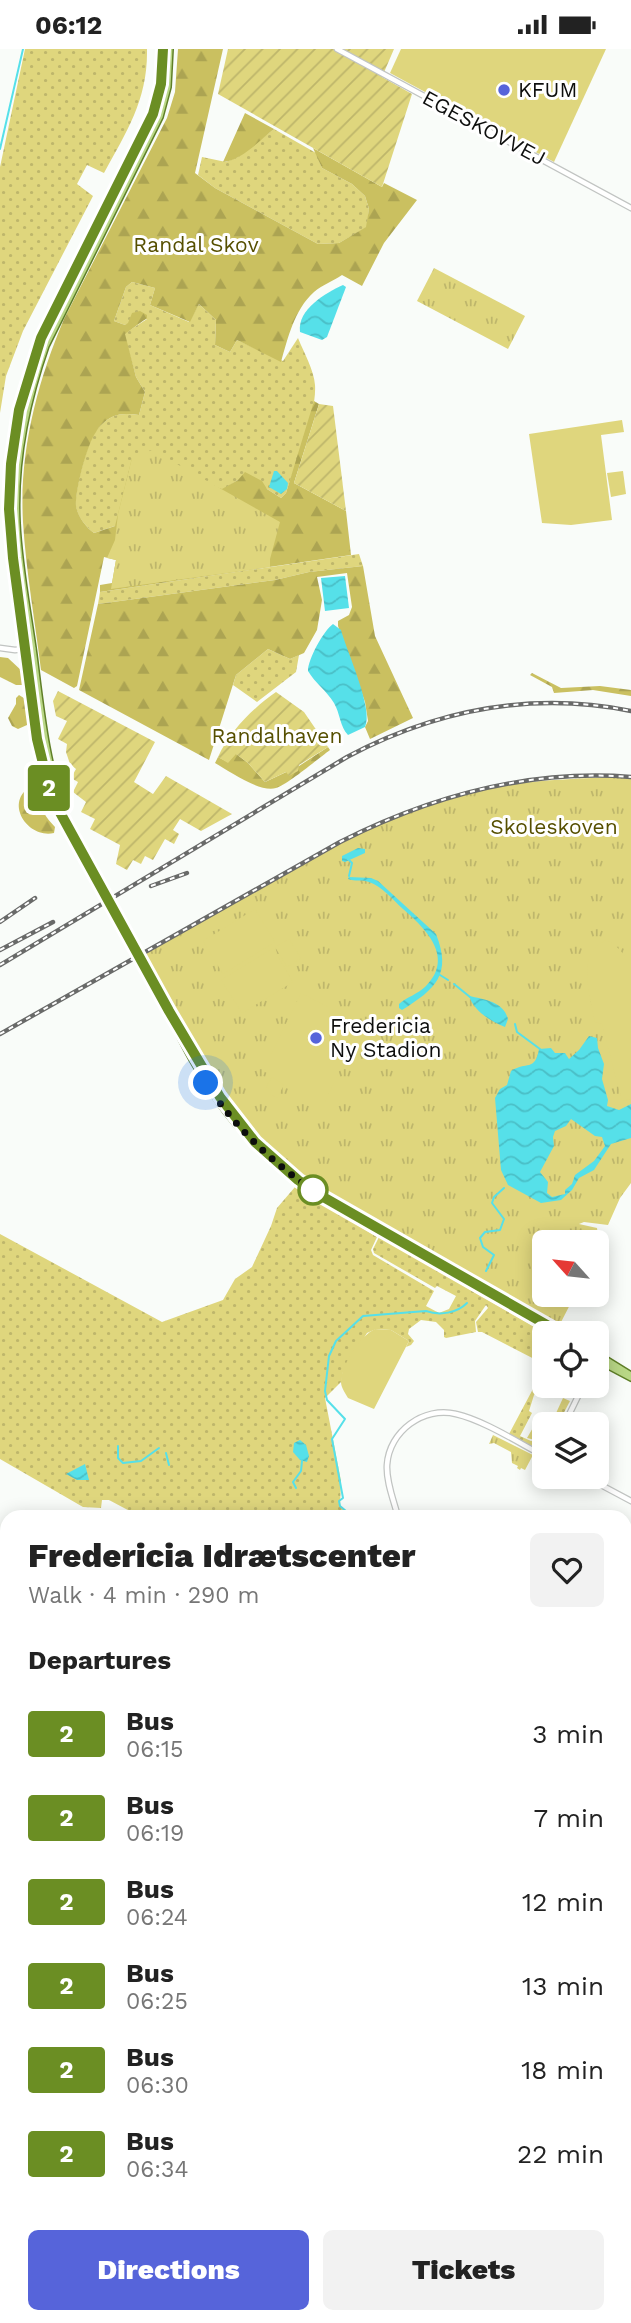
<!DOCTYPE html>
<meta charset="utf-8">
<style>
:root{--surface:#fff;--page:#f2f2f2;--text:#222;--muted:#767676;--accent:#5664da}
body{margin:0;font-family:"Work Sans",sans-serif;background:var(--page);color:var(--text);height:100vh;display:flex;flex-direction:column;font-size:26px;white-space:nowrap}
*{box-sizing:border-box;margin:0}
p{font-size:23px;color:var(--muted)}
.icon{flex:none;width:38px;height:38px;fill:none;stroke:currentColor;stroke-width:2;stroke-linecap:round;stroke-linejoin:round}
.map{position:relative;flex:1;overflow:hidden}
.panel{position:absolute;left:0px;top:1461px;width:632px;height:814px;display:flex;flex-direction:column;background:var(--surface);border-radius:21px 21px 0 0;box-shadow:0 4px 18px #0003}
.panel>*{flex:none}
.badge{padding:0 14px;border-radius:5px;font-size:24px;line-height:46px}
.needle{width:46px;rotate:297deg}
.tools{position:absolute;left:532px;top:1181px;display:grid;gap:14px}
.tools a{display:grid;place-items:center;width:77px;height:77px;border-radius:10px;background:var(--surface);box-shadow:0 4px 18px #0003;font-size:35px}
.you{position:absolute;width:35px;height:35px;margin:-18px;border:5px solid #fff;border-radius:50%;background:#1a73e8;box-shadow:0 0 0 10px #1a73e833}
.map>.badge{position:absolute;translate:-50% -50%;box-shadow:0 0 0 4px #fff}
h2{padding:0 28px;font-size:26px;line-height:63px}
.round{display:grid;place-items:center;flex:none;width:74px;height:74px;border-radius:10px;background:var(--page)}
.head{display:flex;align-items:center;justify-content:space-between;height:119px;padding:0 28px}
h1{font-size:33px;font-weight:800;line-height:52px}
.primary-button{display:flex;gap:14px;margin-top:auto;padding:14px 28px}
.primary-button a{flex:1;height:80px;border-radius:10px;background:var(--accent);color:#fff;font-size:28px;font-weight:800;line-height:80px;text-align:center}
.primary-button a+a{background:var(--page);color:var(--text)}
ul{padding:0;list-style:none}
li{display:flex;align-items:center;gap:21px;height:84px;padding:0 28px}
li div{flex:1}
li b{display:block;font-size:26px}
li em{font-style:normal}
li .badge{min-width:77px;font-weight:700;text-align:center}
.status{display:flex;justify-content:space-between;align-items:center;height:49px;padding:0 35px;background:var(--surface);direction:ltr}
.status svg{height:19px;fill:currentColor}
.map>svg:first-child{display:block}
.grass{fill:url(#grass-dots)}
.forest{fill:url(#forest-firs)}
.park{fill:url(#park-tufts)}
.garden{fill:url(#garden-furrows)}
.pitch{fill:#dfd67d}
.water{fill:url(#water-waves);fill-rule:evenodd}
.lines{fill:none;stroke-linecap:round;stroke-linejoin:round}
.stream{stroke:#56e0e9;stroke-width:2}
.tertiary-casing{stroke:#c1c4c2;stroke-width:7}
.primary-casing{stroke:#5f7f27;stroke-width:8}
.tertiary{stroke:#fff;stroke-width:4.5}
.primary{stroke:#b9d786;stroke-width:5}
.rail-casing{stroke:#696a69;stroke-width:4.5}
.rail{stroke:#fff;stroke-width:2;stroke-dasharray:5;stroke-linecap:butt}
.primary-bridge-casing{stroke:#5f7f27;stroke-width:8;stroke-linecap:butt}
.primary-bridge{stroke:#b9d786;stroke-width:5}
.line-casing{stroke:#fff;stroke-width:16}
.line{stroke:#6b8e23;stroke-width:10}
.walk{stroke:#0d0e0d;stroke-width:7;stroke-dasharray:0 12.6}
.poi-dot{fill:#5664da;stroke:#fff;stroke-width:2.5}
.stop-dot{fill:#fff;stroke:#6b8e23;stroke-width:3.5}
.labels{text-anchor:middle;stroke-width:6;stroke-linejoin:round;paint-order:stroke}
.poi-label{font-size:21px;fill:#0d0e0d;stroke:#fff;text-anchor:start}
.street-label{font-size:21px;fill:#0d0e0d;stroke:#fff}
.park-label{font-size:21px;fill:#564f00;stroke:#fff}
</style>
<div class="status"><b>06:12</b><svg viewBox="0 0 49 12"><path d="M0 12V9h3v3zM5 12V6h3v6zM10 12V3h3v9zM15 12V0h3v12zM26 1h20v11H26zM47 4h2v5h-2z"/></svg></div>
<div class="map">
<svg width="631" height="2274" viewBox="0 0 631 2274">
<defs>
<pattern id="grass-dots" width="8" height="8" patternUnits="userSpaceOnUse" patternTransform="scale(1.75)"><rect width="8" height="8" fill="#dfd67d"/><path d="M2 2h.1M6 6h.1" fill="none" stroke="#beb66b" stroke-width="1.8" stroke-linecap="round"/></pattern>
<pattern id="forest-firs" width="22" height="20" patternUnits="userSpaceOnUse" patternTransform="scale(1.75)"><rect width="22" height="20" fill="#cac060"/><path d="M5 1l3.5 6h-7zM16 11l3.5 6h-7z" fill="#aca452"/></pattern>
<pattern id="park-tufts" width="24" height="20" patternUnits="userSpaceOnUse" patternTransform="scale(1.75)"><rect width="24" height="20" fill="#dfd67d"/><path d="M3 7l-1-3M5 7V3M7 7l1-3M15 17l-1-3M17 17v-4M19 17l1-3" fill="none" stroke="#beb66b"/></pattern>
<pattern id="garden-furrows" width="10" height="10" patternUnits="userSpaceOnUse" patternTransform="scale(1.75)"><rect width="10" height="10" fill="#dfd67d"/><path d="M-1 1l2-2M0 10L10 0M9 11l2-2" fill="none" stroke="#beb66b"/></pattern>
<pattern id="water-waves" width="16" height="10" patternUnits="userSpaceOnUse" patternTransform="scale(1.75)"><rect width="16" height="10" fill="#56e0e9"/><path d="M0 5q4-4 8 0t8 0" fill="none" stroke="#4abfc7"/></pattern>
</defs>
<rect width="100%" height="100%" fill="#f9fcf9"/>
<g class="grass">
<path d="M25,0H147C148,50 127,82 104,124L87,116L77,135L93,147L23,282L6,327L0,364V118Z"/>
<path d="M274,80L316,104L322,119L352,135L365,147L369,160L367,178L339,194L318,195L215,139L198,126L202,108L226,113L238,108Z"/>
<path d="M132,233L155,239L150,256L189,273L199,255L216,271L215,296L230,303L237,291L283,312L298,289C304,304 314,321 315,336C317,365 295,416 286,444L281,449L267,440L238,431L222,441L94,484C86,478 78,468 76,458C74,443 87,395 95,383C99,377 106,371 112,368C120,364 130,365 139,366L145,343L136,328L124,285L147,270L125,276L114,272L126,238Z"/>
<path d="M359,505L363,517L309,523L275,531L98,555L100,543Z"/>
<path d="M268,600L290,610L299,606L296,623L257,653L233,636L236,626Z"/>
<path d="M295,1138L377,1188L371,1201L373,1206L434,1242L426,1257L439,1264L449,1260L456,1247L437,1237L435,1239L374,1204L373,1200L379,1188L545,1284L542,1314L482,1283H478L476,1273L488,1259L486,1256L475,1272L476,1283L446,1289L444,1288V1281L436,1273L421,1271L409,1280L408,1285L414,1292L411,1296L406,1298L409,1292L391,1281L376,1280L367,1284L343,1323L341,1333L325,1349L341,1432L340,1457L353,1468H141L109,1451H102L101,1459L83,1458L0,1410V1185L162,1273L223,1251L235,1230L252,1218L271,1177L277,1159Z"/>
<path d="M542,1336L554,1339L543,1338L534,1346L529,1362L532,1364L520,1387L531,1392L535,1391L527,1389L538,1370L545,1375L544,1401L542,1402L509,1385L534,1338Z"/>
<path d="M563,1349L570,1352L558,1375H551Z"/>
<path d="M7,2172V2239L5,2255L7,2274H0V2175Z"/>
<path d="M265,2268H295L297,2274H266Z"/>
</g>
<g class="forest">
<path d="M178,0H223L195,124L215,139L318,195L339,194L366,178L369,160L365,147L352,135L322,119L313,99L382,138L384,134L417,151L384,194L362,237L342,226C333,232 322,236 314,243C294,261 288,289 281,313L237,291L230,303L215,296L216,271L199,255L190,273L150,256L155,239L132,233L126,238L114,272L125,276L128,274L132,264L140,262L147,266V269L125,285L136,328L145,343L139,366C130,365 121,364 112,368C106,371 99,377 96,383C87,395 75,442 76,457C78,468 86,478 94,484L115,477L132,409L222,440L238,431L245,423L262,432L267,440L281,449L286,444L314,352L319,355L294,434L346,462L351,506L100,543V536L112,534L116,511L104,508L77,637L74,639L41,621C35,572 26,522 23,473C19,403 37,334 64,270L167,69L175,43Z"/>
<path d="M245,64L274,80C260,91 241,112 223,113Z"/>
<path d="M363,517L375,587L413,669L370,690L365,678L368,672L365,653L338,577V572L349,566L352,558L347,524L317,528L322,551L317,581L304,604L290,610L268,600L236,626L209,711L79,641L98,555L275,531L309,523Z"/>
<path d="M0,608L8,609L23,623L22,636H16L0,628Z"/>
<path d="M532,624L561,639L600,637L631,641V647L593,641L554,644L552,638L530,626Z"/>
<path d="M19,646L27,651L29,670L27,676L18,680L12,677L8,669L16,655V649Z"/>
<path d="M328,698L330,701C319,709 287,736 276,739C260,744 229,722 215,714L218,708L228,713L235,704L248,714L265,733L299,717Z"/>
<path d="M30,738C45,742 39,751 44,763C46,769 51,773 55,778L54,784C28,790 4,754 30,738Z"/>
</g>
<g class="park">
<path d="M434,219L525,267L508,300L417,252Z"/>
<path d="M152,401L280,473L270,510V518L111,540L116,511L107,509L115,491L118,465L132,409Z"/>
<path d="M620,728L631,729V1134L620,1149L608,1176L584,1173L579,1175L597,1179L600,1202L597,1207V1194H544V1246H575L559,1277L331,1146L301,1125L258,1087L243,1069L209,1018L145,904C188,880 231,855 274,831C329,800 382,770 442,751C500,732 560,730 620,728Z"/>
<path d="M493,1386L533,1406L525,1421L521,1419L520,1421L517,1419L518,1417L512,1414L511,1403L494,1394L489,1395Z"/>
</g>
<g class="garden">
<path d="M228,0H394L382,28L412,45L382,138L218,45Z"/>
<path d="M319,355L333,357L346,462L294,434Z"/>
<path d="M58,642L155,693L134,733L153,745L166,727L232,765L201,782L180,770L173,781L179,785L174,795L165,790L153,811L145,807L141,815L133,811L127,821L116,815L120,796L90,780L95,770L81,763L86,753L73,743L78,733L71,729L76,720L70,715L66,703L67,695L58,690L67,672L56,667L53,652Z"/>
<path d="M276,643L304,663L328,698L299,716L298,722L289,727L286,723L265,733L248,714L236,705L228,714L218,708C230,682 253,659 276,643Z"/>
</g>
<g class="pitch">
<path d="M401,0H606L554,113L390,24Z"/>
<path d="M622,371L624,383L601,386L612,471L571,476L542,474L529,385Z"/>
<path d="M623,422L626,445L611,448L607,424Z"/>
<path d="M255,860L275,893L223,925L203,892Z"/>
<path d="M289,890L301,909L287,918L275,898Z"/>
<path d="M607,891L615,896L631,913V1050L622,1052L602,975L595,973C590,947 575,903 607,891Z"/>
<path d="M273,899L293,933L242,964L221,931Z"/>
<path d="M301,944L361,975L325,1053L263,1022Z"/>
<path d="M272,1028L284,1036L277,1049L270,1045L272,1041L266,1038Z"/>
<path d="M375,1280L391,1281L409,1292L374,1360L348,1349C345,1344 341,1338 341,1333C341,1316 361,1286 375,1280Z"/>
</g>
<g class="water">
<path d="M343,236L346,238L327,288L322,291L300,283C297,260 326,244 343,236Z"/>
<path d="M274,422H277L288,434L287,440L281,445L269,438Z"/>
<path d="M345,527L349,559L325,562L321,529Z"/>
<path d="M333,575L341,581C347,603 374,661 365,678L348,686C340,678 340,664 334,654C327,642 315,634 308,622C308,610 324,581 333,575Z"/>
<path d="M358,799L365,800V804L345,813L342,812V807Z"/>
<path d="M349,828L371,829L378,832L436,885C452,925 436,940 402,961L399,959V955C407,948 418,945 426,937C455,908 425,879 403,860C393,851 382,837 369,833C362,830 355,833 348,830Z"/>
<path d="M469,947C484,950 504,953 508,970L505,978C490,972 474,962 469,947Z"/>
<path d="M589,987L597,989L598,999L604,1015L602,1030L608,1051L607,1057L619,1061L631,1055V1089L611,1095L594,1121L579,1129L572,1141L561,1151L541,1154L508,1136L501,1121L495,1049L500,1040L507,1036L511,1022C526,1012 535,1023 539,1000L551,999L555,1004H565L569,1010L579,1001ZM571,1070L595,1087L602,1088L605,1097L594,1112L575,1126L572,1135L565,1141V1145L552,1148L547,1144L548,1133L540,1123L554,1097L553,1088L555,1082L566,1077Z"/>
<path d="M300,1391L306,1396L309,1407L307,1413L300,1411L293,1403L294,1394Z"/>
<path d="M85,1415L89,1431H77L66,1425Z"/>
</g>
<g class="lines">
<g class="stream">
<path d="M0,100L23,0"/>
<path d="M348,810L352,814L349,827"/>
<path d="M440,926L448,931"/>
<path d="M454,935L470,948"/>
<path d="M515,975L517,983L540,1000"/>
<path d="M486,1222L494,1206L483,1198L480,1189L485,1183L500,1181L504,1170L492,1154L494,1148L504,1139"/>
<path d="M118,1397V1409L123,1414L141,1412L159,1399"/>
<path d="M166,1404L169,1416"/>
<path d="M296,1439L293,1433L301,1422L302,1412"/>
<path d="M353,1468L340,1457L339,1452L343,1449L332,1390L345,1370L327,1351L325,1342L329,1307L336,1292L363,1267L426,1262C440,1267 457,1264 467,1254"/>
<path d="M0,2205L7,2190"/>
<path d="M279,2268L282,2274"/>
</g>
<defs>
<g id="tertiary">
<path d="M337,0L631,159"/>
<path d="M0,599L15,601L33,599"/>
<path d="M564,1376L583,1337"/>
<path d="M586,1428L631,1452"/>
<path d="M398,1468C394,1452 386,1433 387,1416C389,1382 424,1357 456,1365C483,1371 519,1394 544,1407"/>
<path d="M625,1511L631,1499"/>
<path d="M0,1659L7,1660"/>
<path d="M625,1670L631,1657"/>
<path d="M625,1964L631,1952"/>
<path d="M625,2135L631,2139"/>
<path d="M437,2274L439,2268"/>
</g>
<g id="primary">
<path d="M66,768C46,716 41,661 34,606C28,562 19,518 17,474C14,413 26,354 46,297L160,68L168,38L170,0"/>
<path d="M105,844L51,747L44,722C36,685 33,648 27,611C10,499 0,395 42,287C63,238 89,191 114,144C138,97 164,55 163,0"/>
<path d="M144,914C171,969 196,1028 236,1075C277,1123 332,1153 386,1185C444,1218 503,1251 561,1284"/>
<path d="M175,970L220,1047L247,1082"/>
<path d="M597,1305L631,1326"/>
<path d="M597,1311L631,1329"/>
</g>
</defs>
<use href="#tertiary" class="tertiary-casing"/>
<use href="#primary" class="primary-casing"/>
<use href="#tertiary" class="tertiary"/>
<use href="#primary" class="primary"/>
<defs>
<g id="rail">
<path d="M151,837L187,824"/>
<path d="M0,873L35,849"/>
<path d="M0,901L53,873"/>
<path d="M0,916L347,708C436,661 531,642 631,662"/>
<path d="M0,985L340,793C431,747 528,720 631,728"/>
</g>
</defs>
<use href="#rail" class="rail-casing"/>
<use href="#rail" class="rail"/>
<defs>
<path id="primary-bridge" d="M105,844L144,914"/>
</defs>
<use href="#primary-bridge" class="primary-bridge-casing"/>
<use href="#primary-bridge" class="primary-bridge"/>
</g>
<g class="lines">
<defs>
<path id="line" d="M163,0L161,35L153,65L41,289L19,361L11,415L9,460L13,509L37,690L51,747L169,962L220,1048L255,1093L298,1131L318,1145L561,1284"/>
</defs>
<use href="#line" class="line-casing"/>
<use href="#line" class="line"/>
<path class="walk" d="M206,1034C235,1079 274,1115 318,1145L313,1141"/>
</g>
<g class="poi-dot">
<circle cx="504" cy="41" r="7"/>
<circle cx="316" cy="989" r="7"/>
</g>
<circle class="stop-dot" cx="313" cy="1141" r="14"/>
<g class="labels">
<g class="poi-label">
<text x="518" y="48">KFUM</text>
<text x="330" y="984">Fredericia<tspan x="330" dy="24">Ny Stadion</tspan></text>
</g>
<g class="street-label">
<text transform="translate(484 79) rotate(28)" y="7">EGESKOVVEJ</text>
</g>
<g class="park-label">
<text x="196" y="203">Randal Skov</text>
<text x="277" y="694">Randalhaven</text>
<text x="554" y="785">Skoleskoven</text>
</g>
</g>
</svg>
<div class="tools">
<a><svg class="needle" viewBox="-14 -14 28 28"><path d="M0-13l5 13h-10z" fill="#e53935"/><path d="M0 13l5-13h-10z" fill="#767676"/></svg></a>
<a><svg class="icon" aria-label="locate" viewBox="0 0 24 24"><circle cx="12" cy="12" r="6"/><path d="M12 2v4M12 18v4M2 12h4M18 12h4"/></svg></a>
<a><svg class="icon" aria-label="layers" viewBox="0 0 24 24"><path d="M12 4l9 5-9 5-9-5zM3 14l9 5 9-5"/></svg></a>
</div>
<div class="you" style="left:206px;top:1034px"></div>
<b class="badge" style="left:49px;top:739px;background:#6b8e23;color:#fff">2</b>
<section class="panel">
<div class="head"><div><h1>Fredericia Idrætscenter</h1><p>Walk · 4 min · 290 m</p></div><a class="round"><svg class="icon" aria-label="heart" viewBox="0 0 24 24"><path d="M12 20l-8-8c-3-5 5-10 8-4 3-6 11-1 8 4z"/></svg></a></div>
<h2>Departures</h2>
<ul>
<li><span class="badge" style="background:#6b8e23;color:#fff">2</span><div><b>Bus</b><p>06:15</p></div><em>3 min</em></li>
<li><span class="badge" style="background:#6b8e23;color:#fff">2</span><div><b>Bus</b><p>06:19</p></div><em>7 min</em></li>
<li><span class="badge" style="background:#6b8e23;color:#fff">2</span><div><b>Bus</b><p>06:24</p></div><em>12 min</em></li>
<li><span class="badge" style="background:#6b8e23;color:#fff">2</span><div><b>Bus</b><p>06:25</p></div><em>13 min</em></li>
<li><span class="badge" style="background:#6b8e23;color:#fff">2</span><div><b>Bus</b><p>06:30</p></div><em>18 min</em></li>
<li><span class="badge" style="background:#6b8e23;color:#fff">2</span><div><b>Bus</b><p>06:34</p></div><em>22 min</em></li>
</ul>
<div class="primary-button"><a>Directions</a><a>Tickets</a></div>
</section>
</div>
